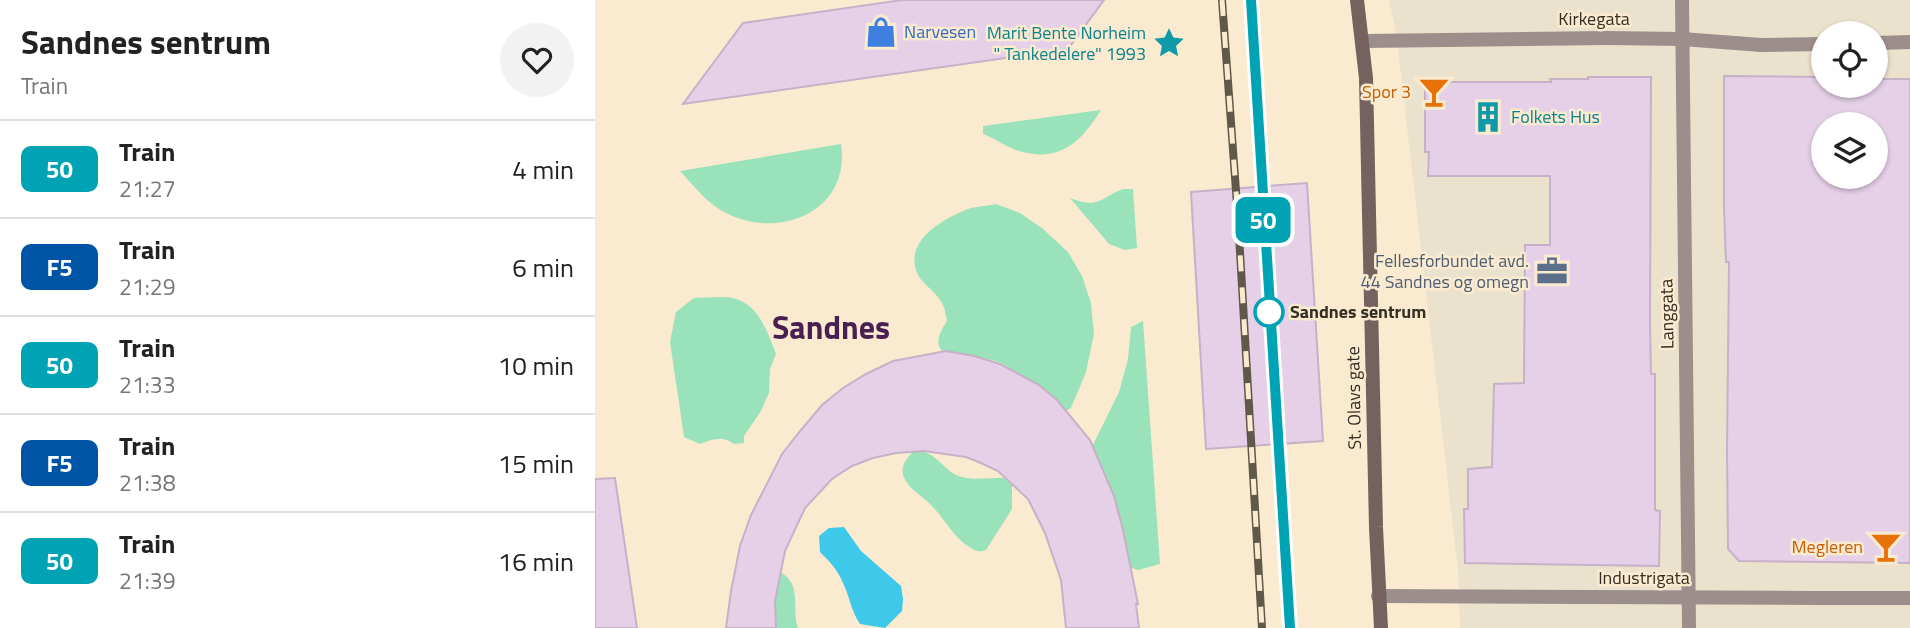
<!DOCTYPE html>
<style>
:root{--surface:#fff;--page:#f2f2f2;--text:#222;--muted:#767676;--line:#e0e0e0}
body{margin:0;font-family:"Titillium Web",sans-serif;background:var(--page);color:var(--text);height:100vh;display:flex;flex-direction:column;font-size:26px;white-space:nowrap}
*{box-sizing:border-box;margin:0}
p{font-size:23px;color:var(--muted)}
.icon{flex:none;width:38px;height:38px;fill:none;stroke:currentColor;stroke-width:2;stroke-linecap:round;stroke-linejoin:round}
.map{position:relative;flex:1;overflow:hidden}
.sheet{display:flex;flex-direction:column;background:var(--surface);width:595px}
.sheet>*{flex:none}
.badge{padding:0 14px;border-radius:10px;font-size:24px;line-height:46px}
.tools{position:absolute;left:1216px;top:21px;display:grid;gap:14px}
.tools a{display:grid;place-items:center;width:77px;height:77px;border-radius:50%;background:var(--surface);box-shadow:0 2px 5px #0004;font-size:35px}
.map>.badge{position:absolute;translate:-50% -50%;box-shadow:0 0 0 4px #fff}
.round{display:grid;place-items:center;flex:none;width:74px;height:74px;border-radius:37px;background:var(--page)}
.head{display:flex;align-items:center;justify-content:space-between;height:119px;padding:0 21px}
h1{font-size:33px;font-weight:700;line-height:52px}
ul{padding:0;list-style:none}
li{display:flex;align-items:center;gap:21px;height:98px;padding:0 21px;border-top:2px solid var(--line)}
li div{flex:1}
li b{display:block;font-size:26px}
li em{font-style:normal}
li .badge{min-width:77px;font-weight:700;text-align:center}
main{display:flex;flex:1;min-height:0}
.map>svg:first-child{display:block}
.commercial{fill:#ebe2cd;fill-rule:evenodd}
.green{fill:#99e2ba}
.water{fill:#3ec8e9}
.building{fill:#e5d0e7;stroke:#c6b1c8;stroke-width:2;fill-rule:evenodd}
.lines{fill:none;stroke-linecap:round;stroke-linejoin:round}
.lane{stroke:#9c8e8b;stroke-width:14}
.street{stroke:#9c8e8b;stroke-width:14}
.secondary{stroke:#75615d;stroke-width:14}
.rail-casing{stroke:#605849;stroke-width:8}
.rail{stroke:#faebd0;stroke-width:5;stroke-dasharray:16;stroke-linecap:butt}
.line-casing{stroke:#fff;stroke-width:16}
.line{stroke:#00a3b4;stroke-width:10}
.stop-dot{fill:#fff;stroke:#00a3b4;stroke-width:3.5}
.labels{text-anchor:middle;stroke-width:5;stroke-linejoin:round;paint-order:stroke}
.street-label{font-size:18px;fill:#342e23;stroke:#faebd0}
.shop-label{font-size:18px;fill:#366cbe;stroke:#faebd0;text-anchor:start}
.culture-label{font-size:18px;fill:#0d838f;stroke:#faebd0;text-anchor:end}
.food-label{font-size:18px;fill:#c56008;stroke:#faebd0;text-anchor:end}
.service-label{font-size:18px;fill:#4e5e75;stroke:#faebd0;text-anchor:end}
.stop-label{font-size:18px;font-weight:bold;fill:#342e23;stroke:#faebd0;text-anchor:start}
.town-label{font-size:32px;font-weight:bold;fill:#491e51;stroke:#faebd0}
</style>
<main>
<section class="sheet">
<div class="head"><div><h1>Sandnes sentrum</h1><p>Train</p></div><a class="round"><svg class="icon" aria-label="heart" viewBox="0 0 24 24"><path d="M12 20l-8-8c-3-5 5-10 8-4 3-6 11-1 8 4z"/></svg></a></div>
<ul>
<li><span class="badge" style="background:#00a3b4;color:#fff">50</span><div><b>Train</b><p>21:27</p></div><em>4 min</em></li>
<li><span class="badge" style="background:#0054a6;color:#fff">F5</span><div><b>Train</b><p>21:29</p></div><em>6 min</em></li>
<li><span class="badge" style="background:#00a3b4;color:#fff">50</span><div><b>Train</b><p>21:33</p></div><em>10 min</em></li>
<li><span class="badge" style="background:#0054a6;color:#fff">F5</span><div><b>Train</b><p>21:38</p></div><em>15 min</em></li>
<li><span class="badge" style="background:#00a3b4;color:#fff">50</span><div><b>Train</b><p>21:39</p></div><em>16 min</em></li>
</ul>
</section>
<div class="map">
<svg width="1315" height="628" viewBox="0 0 1315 628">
<rect width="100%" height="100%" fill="#faebd0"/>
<path class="commercial" d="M794,0H1315V628H865L863,571L801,31ZM1228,33H1281V86H1228ZM1228,124H1281V177H1228Z"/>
<g class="green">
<path d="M506,110C486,142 465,163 424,151C411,147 401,139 388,134V126Z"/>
<path d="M246,144C256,210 187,240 133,214C113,205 99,186 85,171Z"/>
<path d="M528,189H538L542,248L530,250L514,244L475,198C504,209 503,199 528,189Z"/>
<path d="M401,204L425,213L447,228L473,252L487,276L496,303L499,334L491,372L476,408L462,416C444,397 426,370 401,361C382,354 321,367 352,321C350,313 350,306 345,300C338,289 325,283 321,270C311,239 350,218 373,209C382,206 392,206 401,204Z"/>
<path d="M99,298C111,298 127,296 138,298C164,304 173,333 181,354L175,369L174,393L166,411L149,436V443L139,444C128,435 118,439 105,444L89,437L75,342L81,312Z"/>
<path d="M548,321L565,564L543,570L531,566L495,451L524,392L533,359L536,327Z"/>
<path d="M319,451C340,450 345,466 361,475C377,482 395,477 412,478L417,485V509L391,550C385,552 381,552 376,548C358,538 349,517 334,503C325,494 312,488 308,475C306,465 312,457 319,451Z"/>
<path d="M185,572C208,584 196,608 203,628H157Z"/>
</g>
<path class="water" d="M249,527L266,551L306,586L308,599L307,611L290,628L265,624C256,611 255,597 248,583C243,570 234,561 225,552L224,536L234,528Z"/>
<g class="building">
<path d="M307,0H509L473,49L88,104L148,23Z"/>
<path d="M1129,76L1228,77V86H1281V79H1315V563L1144,561L1133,549L1132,450L1134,262H1131L1129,206ZM1228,124H1281V177H1228Z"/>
<path d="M993,77H1056L1055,326L1056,374H1060V510L1065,511L1064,566L870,563L869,509H873V469L897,467L899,384L929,383L930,245H955V176H833L834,152H830V82H956L955,79H993Z"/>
<path d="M712,183L728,441L611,449L596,192Z"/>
<path d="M351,351L379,356L405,364L444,385L462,400L495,440L519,496L528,530L543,604H541L544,628H471L466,580L450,533L433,499L403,471L386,463L371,457L329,451L301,453L278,458L257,466L237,479L210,508L190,551L180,601L181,628H131L136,591L145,546L156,515L187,454L206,430L227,405L248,388L271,374L298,361Z"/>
<path d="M20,478L42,628H0V479Z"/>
</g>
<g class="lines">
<g class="lane">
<path d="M769,41L1011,38"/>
<path d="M1281,43L1315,42"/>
<path d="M1166,45L1228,44"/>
<path d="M1224,598H1315"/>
</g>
<g class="street">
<path d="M1087,0L1094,628"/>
<path d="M1011,38L1087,39L1166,45"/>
<path d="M783,596L1224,598"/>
</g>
<path class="secondary" d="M762,0L771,78L781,527L786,628"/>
<defs>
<g id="rail">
<path d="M627,0L643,218L667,628"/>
<path d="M656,0L695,628"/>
</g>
</defs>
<use href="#rail" class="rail-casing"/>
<use href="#rail" class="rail"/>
</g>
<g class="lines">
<defs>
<path id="line" d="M656,0L695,628"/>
</defs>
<use href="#line" class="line-casing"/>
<use href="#line" class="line"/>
</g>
<defs>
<symbol id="shop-bare" viewBox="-9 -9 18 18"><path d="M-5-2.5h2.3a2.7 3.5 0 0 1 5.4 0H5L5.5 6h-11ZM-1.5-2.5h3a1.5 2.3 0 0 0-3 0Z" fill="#3f7fe0" stroke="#faebd0" stroke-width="2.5" paint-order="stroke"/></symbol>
<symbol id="sight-bare" viewBox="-9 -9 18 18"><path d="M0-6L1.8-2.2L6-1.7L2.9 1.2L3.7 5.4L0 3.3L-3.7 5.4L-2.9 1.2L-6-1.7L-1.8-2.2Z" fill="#0f9aa8" stroke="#faebd0" stroke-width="2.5" paint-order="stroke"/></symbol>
<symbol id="bar-bare" viewBox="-9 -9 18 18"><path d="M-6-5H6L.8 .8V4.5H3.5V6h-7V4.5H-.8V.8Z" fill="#e8710a" stroke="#faebd0" stroke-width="2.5" paint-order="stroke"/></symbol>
<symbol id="building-bare" viewBox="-9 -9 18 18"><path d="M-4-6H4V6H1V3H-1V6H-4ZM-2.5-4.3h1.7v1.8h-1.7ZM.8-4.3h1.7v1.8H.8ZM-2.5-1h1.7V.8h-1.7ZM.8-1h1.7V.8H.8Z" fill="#0f9aa8" stroke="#faebd0" stroke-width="2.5" paint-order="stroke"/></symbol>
<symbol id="office-bare" viewBox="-9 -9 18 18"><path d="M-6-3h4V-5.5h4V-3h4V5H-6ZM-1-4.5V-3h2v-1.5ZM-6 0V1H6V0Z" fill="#5c6f8a" stroke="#faebd0" stroke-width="2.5" paint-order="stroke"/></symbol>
</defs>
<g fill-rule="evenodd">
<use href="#shop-bare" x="264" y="10" width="44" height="44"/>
<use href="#sight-bare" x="552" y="21" width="44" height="44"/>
<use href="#bar-bare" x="817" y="70" width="44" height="44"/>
<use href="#building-bare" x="871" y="95" width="44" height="44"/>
<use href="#office-bare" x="935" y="249" width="44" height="44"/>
<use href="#bar-bare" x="1269" y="525" width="44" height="44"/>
</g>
<circle class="stop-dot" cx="674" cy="312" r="14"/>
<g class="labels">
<g class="street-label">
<text x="999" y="25">Kirkegata</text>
<text transform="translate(1072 314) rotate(-91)" y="6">Langgata</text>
<text transform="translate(759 398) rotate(-91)" y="6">St. Olavs gate</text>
<text x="1049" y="584">Industrigata</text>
</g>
<g class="shop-label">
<text x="309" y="38">Narvesen</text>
</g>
<g class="culture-label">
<text x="551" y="39">Marit Bente Norheim<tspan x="551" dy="21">" Tankedelere" 1993</tspan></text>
<text x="916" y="123" text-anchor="start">Folkets Hus</text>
</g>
<g class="food-label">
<text x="816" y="98">Spor 3</text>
<text x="1268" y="553">Megleren</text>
</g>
<g class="service-label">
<text x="934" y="267">Fellesforbundet avd.<tspan x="934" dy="21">44 Sandnes og omegn</tspan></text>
</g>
<g class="stop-label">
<text x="695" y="318">Sandnes sentrum</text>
</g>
<g class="town-label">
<text x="236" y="339">Sandnes</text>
</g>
</g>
</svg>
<div class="tools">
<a><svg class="icon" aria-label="locate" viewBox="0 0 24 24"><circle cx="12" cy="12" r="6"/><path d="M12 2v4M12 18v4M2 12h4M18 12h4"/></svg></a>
<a><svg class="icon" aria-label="layers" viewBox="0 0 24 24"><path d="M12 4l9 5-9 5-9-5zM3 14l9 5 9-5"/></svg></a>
</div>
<b class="badge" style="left:668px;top:220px;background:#00a3b4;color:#fff">50</b>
</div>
</main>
